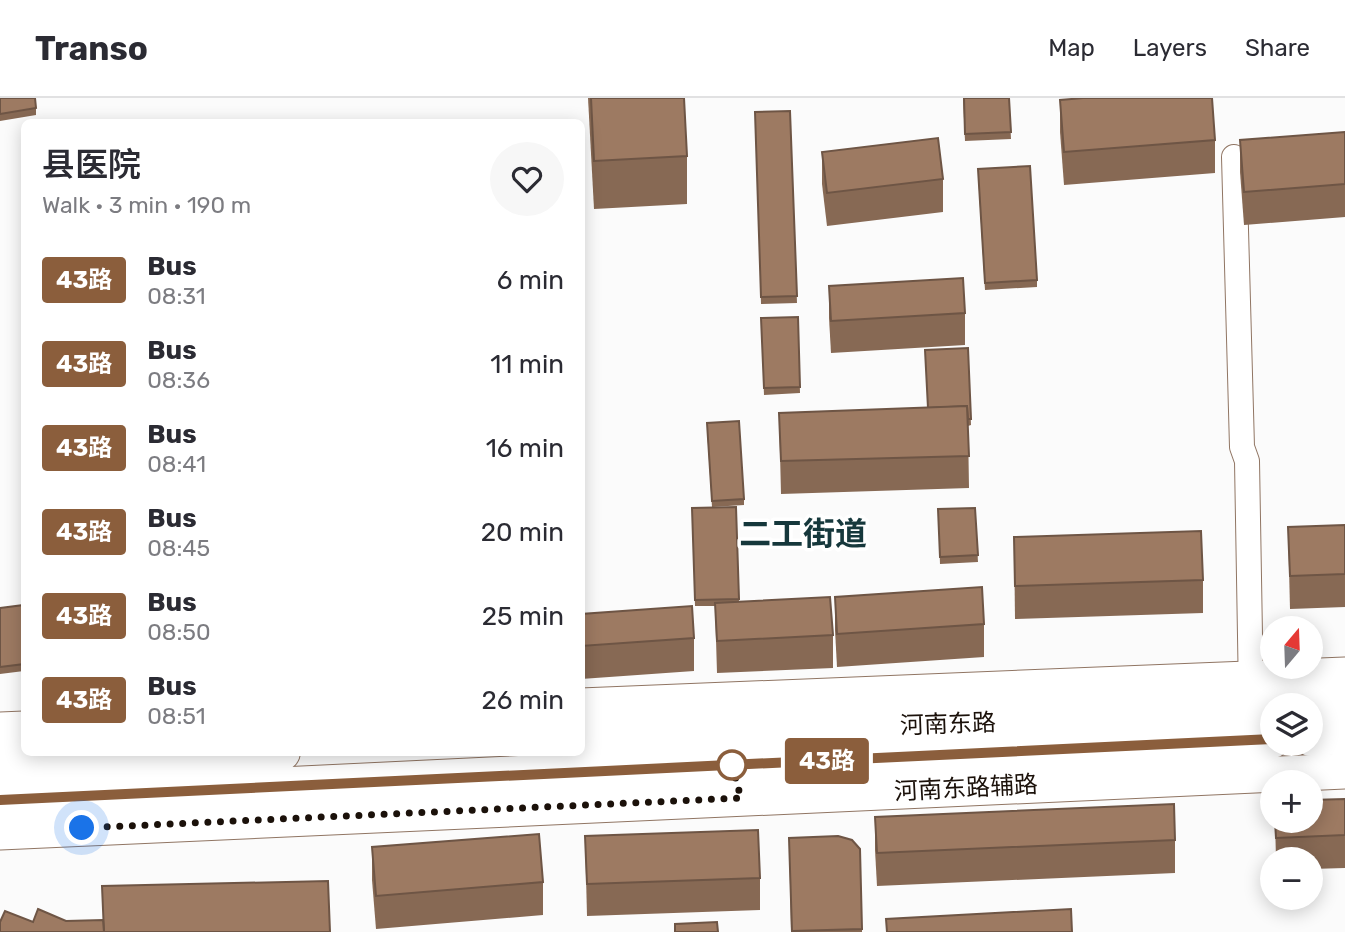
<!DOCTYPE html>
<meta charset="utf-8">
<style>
:root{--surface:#fff;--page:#f7f7f7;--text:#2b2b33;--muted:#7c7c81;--line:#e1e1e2}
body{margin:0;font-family:Rubik,"Noto Sans SC",sans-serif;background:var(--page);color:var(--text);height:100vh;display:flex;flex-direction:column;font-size:26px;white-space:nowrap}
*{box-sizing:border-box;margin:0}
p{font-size:23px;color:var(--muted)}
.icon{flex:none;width:38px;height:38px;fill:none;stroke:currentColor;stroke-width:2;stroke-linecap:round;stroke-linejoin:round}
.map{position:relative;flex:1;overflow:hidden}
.sheet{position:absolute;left:21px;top:21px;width:564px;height:637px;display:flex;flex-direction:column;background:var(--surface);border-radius:10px;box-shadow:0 4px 18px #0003}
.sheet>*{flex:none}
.badge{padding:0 14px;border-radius:5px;font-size:24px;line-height:46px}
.needle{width:46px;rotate:19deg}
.tools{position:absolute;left:1260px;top:518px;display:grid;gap:14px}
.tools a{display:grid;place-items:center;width:63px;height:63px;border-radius:50%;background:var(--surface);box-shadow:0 4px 18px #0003;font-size:35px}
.you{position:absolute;width:35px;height:35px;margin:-18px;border:5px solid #fff;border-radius:50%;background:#1a73e8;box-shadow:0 0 0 10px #1a73e833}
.map>.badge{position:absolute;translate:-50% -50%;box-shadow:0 0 0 4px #fff}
.round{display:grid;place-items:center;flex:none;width:74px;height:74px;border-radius:37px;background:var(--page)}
.headline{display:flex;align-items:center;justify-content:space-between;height:119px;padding:0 21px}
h1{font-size:33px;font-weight:600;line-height:52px}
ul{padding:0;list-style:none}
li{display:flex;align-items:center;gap:21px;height:84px;padding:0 21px}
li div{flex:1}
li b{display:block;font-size:26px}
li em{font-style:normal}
li .badge{min-width:77px;font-weight:700;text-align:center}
header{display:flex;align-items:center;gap:42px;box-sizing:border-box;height:98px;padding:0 35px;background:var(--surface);border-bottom:2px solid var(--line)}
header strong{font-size:33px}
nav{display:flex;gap:38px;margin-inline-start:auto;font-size:24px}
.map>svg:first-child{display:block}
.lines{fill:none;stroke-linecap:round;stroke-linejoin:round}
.street-casing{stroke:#907563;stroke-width:26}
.secondary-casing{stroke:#907563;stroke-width:37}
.primary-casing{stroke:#907563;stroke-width:40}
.street{stroke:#fff;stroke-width:24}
.secondary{stroke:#fff;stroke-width:35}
.primary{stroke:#fff;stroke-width:38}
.wall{fill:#876954}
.building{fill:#9d7a62;stroke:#6e5545;stroke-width:2}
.line-casing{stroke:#fff;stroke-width:16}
.line{stroke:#8b5e3c;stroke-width:10}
.walk{stroke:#1b110a;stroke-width:7;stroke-dasharray:0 12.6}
.stop-dot{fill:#fff;stroke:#8b5e3c;stroke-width:3.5}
.labels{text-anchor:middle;stroke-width:7;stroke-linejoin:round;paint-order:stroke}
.street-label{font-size:24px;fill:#1b110a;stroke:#fff}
.district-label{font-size:32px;font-weight:bold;fill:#16383c;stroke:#fff}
</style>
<header>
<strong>Transo</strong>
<nav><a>Map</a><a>Layers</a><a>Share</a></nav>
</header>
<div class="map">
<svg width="1345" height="834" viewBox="0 0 1345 834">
<rect width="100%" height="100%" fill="#fbfbfb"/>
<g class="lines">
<defs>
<path id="street" d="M1234,59L1242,349L1247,363L1251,596"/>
<g id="secondary">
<path d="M581,608L1345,577"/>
<path d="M0,632L24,631"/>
<path d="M0,734L1345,673"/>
</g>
<g id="primary">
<path d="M1311,610L1345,608"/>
<path d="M1311,639L1345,637"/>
<path d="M581,642L1272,612"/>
<path d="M0,667L281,654"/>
<path d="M0,702L1272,641"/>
</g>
</defs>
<use href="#street" class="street-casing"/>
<use href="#secondary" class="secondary-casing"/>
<use href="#primary" class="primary-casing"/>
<use href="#street" class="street"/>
<use href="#secondary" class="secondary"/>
<use href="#primary" class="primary"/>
</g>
<g class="wall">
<path d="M0,0L36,10V17L0,23Z"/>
<path d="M588,0H684L687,58V106L594,111Z"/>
<path d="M963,0H1009L1011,41L965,43Z"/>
<path d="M1060,2L1215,42V75L1064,87L1060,34Z"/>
<path d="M790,13L797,205L761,206L755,14Z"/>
<path d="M1345,34V119L1244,127L1240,74V42Z"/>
<path d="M822,54L943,81V114L827,128L822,86Z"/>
<path d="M978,77L1037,182V189L985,192Z"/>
<path d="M829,188L965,215V247L831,255L829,220Z"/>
<path d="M798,219L800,295L764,297L761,220Z"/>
<path d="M968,250L971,327L968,328L969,390L781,396L779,315L927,310Z"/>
<path d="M707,332L744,401V407L712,409Z"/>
<path d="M736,409L739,504L833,537V570L717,575L715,508H695L692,410Z"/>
<path d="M975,410L978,464L940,466L938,411Z"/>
<path d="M1345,427V509L1290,511L1288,429Z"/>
<path d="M1014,439L1203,482V515L1015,521Z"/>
<path d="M835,499L984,526V559L837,569L835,532Z"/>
<path d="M24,507V573L0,576V510Z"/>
<path d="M581,516L694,540V573L581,581Z"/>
<path d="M1345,701V770L1311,771V761H1276L1275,723H1311Z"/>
<path d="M875,719L1175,742V775L877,788L875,752Z"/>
<path d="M585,738L760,780V812L587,818Z"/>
<path d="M789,740L862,831V834H791Z"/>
<path d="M372,749L543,784V817L376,831L372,782Z"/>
</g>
<g class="building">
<path d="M0,0H35L36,10L0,16Z"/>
<path d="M591,0H684L687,58L594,63Z"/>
<path d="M964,0H1009L1011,34L965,36Z"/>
<path d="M1083,0H1212L1215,42L1064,54L1060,2Z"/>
<path d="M790,13L797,198L761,199L755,14Z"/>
<path d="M1345,34V86L1244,94L1240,42Z"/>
<path d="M938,40L943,81L827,95L822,54Z"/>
<path d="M1030,68L1037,182L985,185L978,71Z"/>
<path d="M963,180L965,215L831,223L829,188Z"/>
<path d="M798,219L800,289L764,290L761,220Z"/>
<path d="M968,250L971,321H968L967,308L928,310L925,252Z"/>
<path d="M967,308L969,358L781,363L779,315Z"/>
<path d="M739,323L744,401L712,403L707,325Z"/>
<path d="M736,409L739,501L695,502L692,410Z"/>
<path d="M975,410L978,457L940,459L938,411Z"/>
<path d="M1345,427V476L1290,478L1288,429Z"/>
<path d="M1201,433L1203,482L1015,488L1014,439Z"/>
<path d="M982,489L984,526L837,536L835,499Z"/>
<path d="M830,499L833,537L717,543L715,505Z"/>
<path d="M24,507V566L0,569V510Z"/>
<path d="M692,508L694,540L581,548V516Z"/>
<path d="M1345,701V737L1276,740L1275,723H1311V702Z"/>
<path d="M1174,706L1175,742L877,755L875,719Z"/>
<path d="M758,732L760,780L587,786L585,738Z"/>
<path d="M539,736L543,784L376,798L372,749Z"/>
<path d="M838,738L852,742L860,751L862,831L792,833L789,740Z"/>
<path d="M328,783L330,834H104L102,788Z"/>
<path d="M38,811L66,823L103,822L104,834H0V824L5,813L33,824Z"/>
<path d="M1071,811L1072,834H887L886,821Z"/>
<path d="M717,824L718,834H675V826Z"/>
</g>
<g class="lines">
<defs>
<path id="line" d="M0,702L1272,641"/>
</defs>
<use href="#line" class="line-casing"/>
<use href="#line" class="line"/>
<path class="walk" d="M82,730L741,700L732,667"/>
</g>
<circle class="stop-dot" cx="732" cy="667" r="14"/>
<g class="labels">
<g class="street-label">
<text transform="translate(948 626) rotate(-2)" y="8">河南东路</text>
<text transform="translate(966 690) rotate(-3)" y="8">河南东路辅路</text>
</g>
<g class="district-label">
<text x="803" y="447">二工街道</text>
</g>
</g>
</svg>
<div class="tools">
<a><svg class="needle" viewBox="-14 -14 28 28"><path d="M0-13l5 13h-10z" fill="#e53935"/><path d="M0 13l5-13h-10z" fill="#7c7c81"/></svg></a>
<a><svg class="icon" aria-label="layers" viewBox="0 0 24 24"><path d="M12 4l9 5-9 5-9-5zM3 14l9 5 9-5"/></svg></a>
<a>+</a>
<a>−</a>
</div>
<div class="you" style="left:82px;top:730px"></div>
<b class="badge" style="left:827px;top:663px;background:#8b5e3c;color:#fff">43路</b>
<section class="sheet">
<div class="headline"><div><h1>县医院</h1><p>Walk · 3 min · 190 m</p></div><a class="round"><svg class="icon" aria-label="heart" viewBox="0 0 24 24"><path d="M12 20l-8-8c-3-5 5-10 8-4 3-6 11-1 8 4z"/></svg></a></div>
<ul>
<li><span class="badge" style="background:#8b5e3c;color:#fff">43路</span><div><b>Bus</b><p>08:31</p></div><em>6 min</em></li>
<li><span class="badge" style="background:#8b5e3c;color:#fff">43路</span><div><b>Bus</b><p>08:36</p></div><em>11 min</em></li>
<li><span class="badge" style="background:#8b5e3c;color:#fff">43路</span><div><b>Bus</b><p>08:41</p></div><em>16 min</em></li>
<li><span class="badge" style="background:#8b5e3c;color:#fff">43路</span><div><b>Bus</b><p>08:45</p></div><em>20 min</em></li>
<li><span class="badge" style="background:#8b5e3c;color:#fff">43路</span><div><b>Bus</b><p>08:50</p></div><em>25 min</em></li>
<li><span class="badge" style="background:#8b5e3c;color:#fff">43路</span><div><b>Bus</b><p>08:51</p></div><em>26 min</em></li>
</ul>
</section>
</div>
